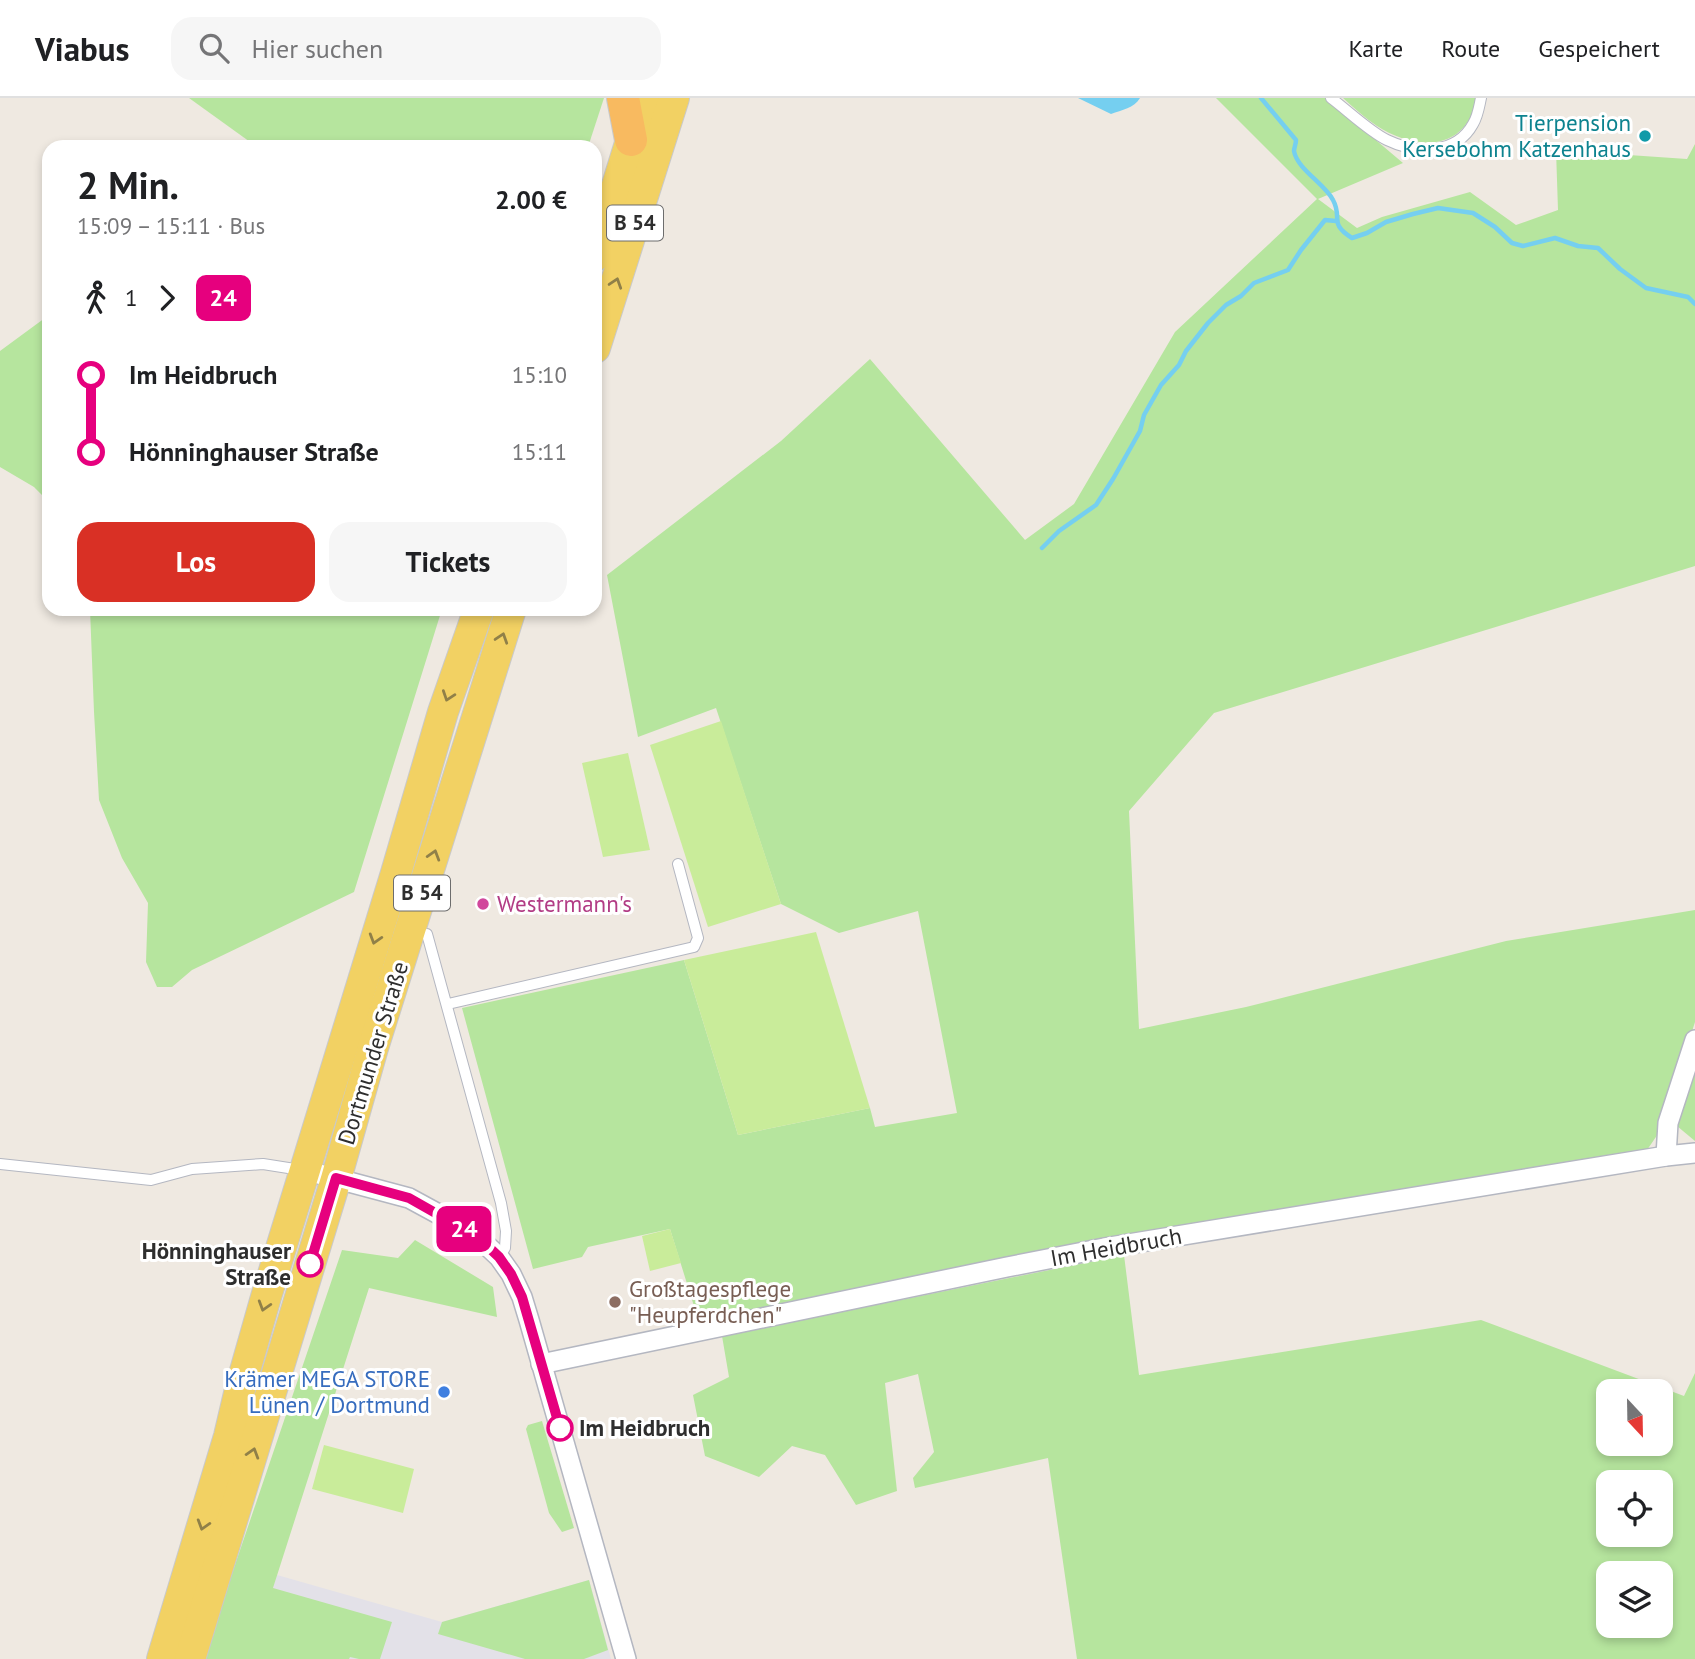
<!DOCTYPE html>
<html lang="de">
<meta charset="utf-8">
<style>
:root{--surface:#fff;--page:#f6f6f6;--text:#202124;--muted:#757577;--line:#e0e0e0;--accent:#d93025}
body{margin:0;font-family:"PT Sans",sans-serif;background:var(--page);color:var(--text);height:100vh;display:flex;flex-direction:column;font-size:26px;white-space:nowrap}
*{box-sizing:border-box;margin:0}
p{font-size:23px;color:var(--muted)}
.icon{flex:none;width:38px;height:38px;fill:none;stroke:currentColor;stroke-width:2;stroke-linecap:round;stroke-linejoin:round}
.map{position:relative;flex:1;overflow:hidden}
.panel{position:absolute;left:42px;top:42px;width:560px;height:476px;display:flex;flex-direction:column;background:var(--surface);border-radius:21px;box-shadow:0 4px 10px #0003}
.panel>*{flex:none}
.badge{padding:0 14px;border-radius:10px;font-size:24px;line-height:46px}
.needle{width:46px;rotate:158deg}
.fabs{position:absolute;left:1596px;top:1281px;display:grid;gap:14px}
.fabs a{display:grid;place-items:center;width:77px;height:77px;border-radius:14px;background:var(--surface);box-shadow:0 4px 10px #0003;font-size:35px}
.map>.badge{position:absolute;translate:-50% -50%;box-shadow:0 0 0 4px #fff}
.legs{display:flex;align-items:center;gap:10px;height:77px;padding:0 35px;font-size:23px}
.legs p{margin-inline-start:auto}
.headline{display:flex;align-items:center;justify-content:space-between;height:119px;padding:0 35px}
h1{font-size:38px;font-weight:600;line-height:52px}
.primary-button{display:flex;gap:14px;margin-top:auto;padding:14px 35px}
.primary-button a{flex:1;height:80px;border-radius:21px;background:var(--accent);color:#fff;font-size:28px;font-weight:600;line-height:80px;text-align:center}
.primary-button a+a{background:var(--page);color:var(--text)}
ul{padding:0 35px;list-style:none}
li{display:flex;align-items:center;gap:24px;height:77px;font-size:26px}
li i{display:grid;place-items:center;width:10px;height:100%;margin:0 9px;background:currentColor}
li i::after{content:'';width:18px;height:18px;margin:-9px;border:5px solid;border-radius:50%;background:var(--surface)}
li p{margin-inline-start:auto}
li:first-child i{background:linear-gradient(#0000 50%,currentColor 0)}
li:last-child i{background:linear-gradient(currentColor 50%,#0000 0)}
header{display:flex;align-items:center;gap:42px;box-sizing:border-box;height:98px;padding:0 35px;background:var(--surface);border-bottom:2px solid var(--line)}
header strong{font-size:33px}
nav{display:flex;gap:38px;margin-inline-start:auto;font-size:24px}
.search{width:490px;height:63px;background:var(--page);display:flex;align-items:center;gap:18px;box-sizing:border-box;padding:0 24px;border-radius:21px;color:var(--muted);font-size:26px}
.map>svg:first-child{display:block}
.industrial{fill:#e3e1e8}
.green{fill:#b6e59e;fill-rule:evenodd}
.pitch{fill:#c9ec9a}
.water{fill:#75cff0}
.lines{fill:none;stroke-linecap:round;stroke-linejoin:round}
.stream{stroke:#75cff0;stroke-width:4.5}
.service-casing{stroke:#b4b7c1;stroke-width:12}
.minor-casing{stroke:#b4b7c1;stroke-width:22}
.primary-casing{stroke:#c9c9c9;stroke-width:32}
.trunk-casing{stroke:#c9c9c9;stroke-width:34}
.service{stroke:#fff;stroke-width:10}
.minor{stroke:#fff;stroke-width:19}
.primary{stroke:#f2d163;stroke-width:30}
.trunk{stroke:#f8ba60;stroke-width:32}
.oneway{stroke:#908048}
.line-1-casing{stroke:#fff;stroke-width:16}
.line-1{stroke:#e6007e;stroke-width:10}
.culture-dot{fill:#0f9aa8;stroke:#fff;stroke-width:2.5}
.hotel-dot{fill:#d1479c;stroke:#fff;stroke-width:2.5}
.stop-1-dot{fill:#fff;stroke:#e6007e;stroke-width:3.5}
.education-dot{fill:#8d6e63;stroke:#fff;stroke-width:2.5}
.shop-dot{fill:#3f7fe0;stroke:#fff;stroke-width:2.5}
.labels{text-anchor:middle;stroke-width:6;stroke-linejoin:round;paint-order:stroke}
.shield{fill:#fff;stroke:#6d6d6d;stroke-width:2}
.shield-label{font-size:21px;font-weight:bold;fill:#2e2e2e}
.culture-label{font-size:23px;fill:#0d838f;stroke:#fff;text-anchor:end}
.hotel-label{font-size:23px;fill:#b23c85;stroke:#fff;text-anchor:start}
.street-label{font-size:23px;fill:#2e2e2e;stroke:#fff}
.stop-label{font-size:23px;font-weight:bold;fill:#2e2e2e;stroke:#fff;text-anchor:end}
.education-label{font-size:23px;fill:#785e54;stroke:#fff;text-anchor:start}
.shop-label{font-size:23px;fill:#366cbe;stroke:#fff;text-anchor:end}
</style>
<header>
<strong>Viabus</strong>
<div class="search"><svg class="icon" aria-label="search" viewBox="0 0 24 24"><circle cx="10" cy="10" r="6"/><path d="M15 15l6 6"/></svg>Hier suchen</div>
<nav><a>Karte</a><a>Route</a><a>Gespeichert</a></nav>
</header>
<div class="map">
<svg width="1695" height="1561" viewBox="0 0 1695 1561">
<rect width="100%" height="100%" fill="#efe9e1"/>
<path class="industrial" d="M277,1477L442,1524L589,1482L611,1561H250Z"/>
<g class="green">
<path d="M189,0H604L588,49H257Z"/>
<path d="M1216,0H1326L1403,65L1318,101L1357,130L1382,119L1470,94L1516,127L1558,112L1556,52L1687,61L1695,46V468L1214,615L1129,713L1139,931L1246,909L1506,843L1695,812V924L1660,1033L1647,1052L1625,1062L698,1221L670,1131L588,1149L582,1159L533,1171L462,910L684,862L738,1037L870,1010L875,1029L957,1015L918,813L839,835L781,806L716,610L638,639L607,477L781,343L870,261L1025,442L1074,406L1175,234L1317,101Z"/>
<path d="M1343,0H1477C1475,5 1475,11 1472,16C1454,56 1408,48 1377,28C1365,20 1354,10 1343,0Z"/>
<path d="M49,217V404L34,389L0,369V253Z"/>
<path d="M90,511H442L354,794L192,872L172,889H157L146,864L148,805L122,760L99,702L94,614Z"/>
<path d="M1695,973V1043L1677,1028Z"/>
<path d="M415,1142L493,1189L497,1219L369,1190L273,1490L392,1524L380,1561H359L350,1559L349,1561H203L342,1152L398,1160Z"/>
<path d="M1124,1157L1139,1277L1481,1222L1684,1298L1695,1275V1561H1077L1048,1360L915,1390L913,1380L934,1354L918,1276L885,1285L897,1393L856,1407L825,1357L792,1348L759,1379L705,1358L693,1297L729,1279L722,1238ZM1608,1293H1661V1346H1608ZM1608,1384H1661V1437H1608ZM1608,1475H1661V1528H1608Z"/>
<path d="M542,1323L574,1430L562,1434L549,1415L526,1331L528,1327Z"/>
<path d="M589,1482L608,1552L584,1561H525L438,1536L442,1524Z"/>
</g>
<g class="pitch">
<path d="M721,623L781,806L708,829L650,647Z"/>
<path d="M628,655L650,752L603,759L582,665Z"/>
<path d="M816,834L870,1010L738,1037L684,862Z"/>
<path d="M670,1131L681,1165L650,1173L642,1138Z"/>
<path d="M324,1347L414,1371L403,1415L312,1391Z"/>
</g>
<path class="water" d="M1078,0H1140C1134,10 1122,12 1111,16Z"/>
<g class="lines">
<g class="stream">
<path d="M1261,0L1296,42C1296,46 1294,50 1294,53C1297,71 1325,86 1333,102C1343,120 1328,125 1352,140L1367,135L1386,124L1413,116L1438,110L1473,115L1495,129L1512,145L1523,148L1555,140L1578,148L1598,150L1620,171L1646,190L1688,199L1695,206"/>
<path d="M1042,450L1059,433L1096,407L1113,381L1140,333L1144,317L1161,287L1179,267L1186,253L1208,225L1226,207L1241,198L1254,185L1288,172L1301,152L1325,122L1336,123"/>
</g>
<defs>
<g id="service">
<path d="M1331,0C1347,12 1370,34 1387,42C1416,56 1456,57 1473,26C1478,18 1479,9 1481,0"/>
<path d="M427,836L501,1105L506,1133L505,1150L499,1159"/>
<path d="M448,906L694,849L698,840L678,766"/>
<path d="M0,1066L151,1082L192,1071L263,1066L301,1072"/>
</g>
<g id="minor">
<path d="M1666,1058L1668,1025L1695,942"/>
<path d="M304,1072L409,1100L455,1125L482,1143L499,1159L511,1176L522,1199L529,1222L626,1561"/>
<path d="M541,1266L1007,1169L1104,1150L1666,1058L1695,1055"/>
</g>
<g id="primary">
<path d="M595,158L644,0"/>
<path d="M595,250L674,0"/>
<path d="M162,1561L229,1338L241,1287L266,1199L396,775L443,614L479,511"/>
<path d="M190,1561L336,1081L373,950L511,511"/>
</g>
<path id="trunk" d="M623,0L631,42"/>
</defs>
<use href="#service" class="service-casing"/>
<use href="#minor" class="minor-casing"/>
<use href="#primary" class="primary-casing"/>
<use href="#trunk" class="trunk-casing"/>
<use href="#service" class="service"/>
<use href="#minor" class="minor"/>
<use href="#primary" class="primary"/>
<use href="#trunk" class="trunk"/>
</g>
<defs><path id="oneway-chevron" d="M-2-3.5L2.5 0L-2 3.5" fill="none" stroke-width="1.6" stroke-linecap="round" stroke-linejoin="round" transform="scale(1.75)"/></defs>
<g class="oneway">
<use href="#oneway-chevron" transform="translate(616 185) rotate(-72)"/>
<use href="#oneway-chevron" transform="translate(502 540) rotate(-72)"/>
<use href="#oneway-chevron" transform="translate(448 598) rotate(109)"/>
<use href="#oneway-chevron" transform="translate(434 757) rotate(-73)"/>
<use href="#oneway-chevron" transform="translate(375 841) rotate(107)"/>
<use href="#oneway-chevron" transform="translate(264 1208) rotate(107)"/>
<use href="#oneway-chevron" transform="translate(253 1355) rotate(-73)"/>
<use href="#oneway-chevron" transform="translate(203 1427) rotate(107)"/>
</g>
<g class="lines">
<defs>
<path id="line-1" d="M310,1166L336,1080L409,1100L469,1134L482,1143L499,1159L511,1176L522,1199L560,1330"/>
</defs>
<use href="#line-1" class="line-1-casing"/>
<use href="#line-1" class="line-1"/>
</g>
<circle class="culture-dot" cx="1645" cy="38" r="7"/>
<circle class="hotel-dot" cx="483" cy="806" r="7"/>
<g class="stop-1-dot">
<circle cx="310" cy="1166" r="12"/>
<circle cx="560" cy="1330" r="12"/>
</g>
<circle class="education-dot" cx="615" cy="1204" r="7"/>
<circle class="shop-dot" cx="444" cy="1294" r="7"/>
<g class="labels">
<g class="shield">
<rect x="607" y="107.5" width="56" height="35" rx="5"/>
<rect x="394" y="777.5" width="56" height="35" rx="5"/>
</g>
<g class="shield-label">
<text x="635" y="132">B 54</text>
<text x="422" y="802">B 54</text>
</g>
<g class="culture-label">
<text x="1631" y="33">Tierpension<tspan x="1631" dy="26">Kersebohm Katzenhaus</tspan></text>
</g>
<g class="hotel-label">
<text x="497" y="814">Westermann's</text>
</g>
<g class="street-label">
<text transform="translate(373 955) rotate(-73)" y="8">Dortmunder Straße</text>
<text transform="translate(1116 1149) rotate(-10)" y="8">Im Heidbruch</text>
</g>
<g class="stop-label">
<text x="291" y="1161">Hönninghauser<tspan x="291" dy="26">Straße</tspan></text>
<text x="579" y="1338" text-anchor="start">Im Heidbruch</text>
</g>
<g class="education-label">
<text x="629" y="1199">Großtagespflege<tspan x="629" dy="26">"Heupferdchen"</tspan></text>
</g>
<g class="shop-label">
<text x="430" y="1289">Krämer MEGA STORE<tspan x="430" dy="26">Lünen / Dortmund</tspan></text>
</g>
</g>
</svg>
<div class="fabs">
<a><svg class="needle" viewBox="-14 -14 28 28"><path d="M0-13l5 13h-10z" fill="#e53935"/><path d="M0 13l5-13h-10z" fill="#757577"/></svg></a>
<a><svg class="icon" aria-label="locate" viewBox="0 0 24 24"><circle cx="12" cy="12" r="6"/><path d="M12 2v4M12 18v4M2 12h4M18 12h4"/></svg></a>
<a><svg class="icon" aria-label="layers" viewBox="0 0 24 24"><path d="M12 4l9 5-9 5-9-5zM3 14l9 5 9-5"/></svg></a>
</div>
<b class="badge" style="left:464px;top:1131px;background:#e6007e;color:#fff">24</b>
<section class="panel">
<div class="headline"><div><h1>2 Min.</h1><p>15:09 – 15:11 · Bus</p></div><b>2.00 €</b></div>
<div class="legs"><svg class="icon" aria-label="walk" viewBox="0 0 24 24"><circle cx="13" cy="4" r="2"/><path d="M13 8l-2 6 4 7M11 14l-3 7M7 12l3-4h3l4 4"/></svg>1<svg class="icon" aria-label="forward" viewBox="0 0 24 24"><path d="M9 5l7 7-7 7"/></svg><b class="badge" style="background:#e6007e;color:#fff">24</b></div>
<ul>
<li><i style="color:#e6007e"></i><b>Im Heidbruch</b><p>15:10</p></li>
<li><i style="color:#e6007e"></i><b>Hönninghauser Straße</b><p>15:11</p></li>
</ul>
<div class="primary-button"><a>Los</a><a>Tickets</a></div>
</section>
</div>
